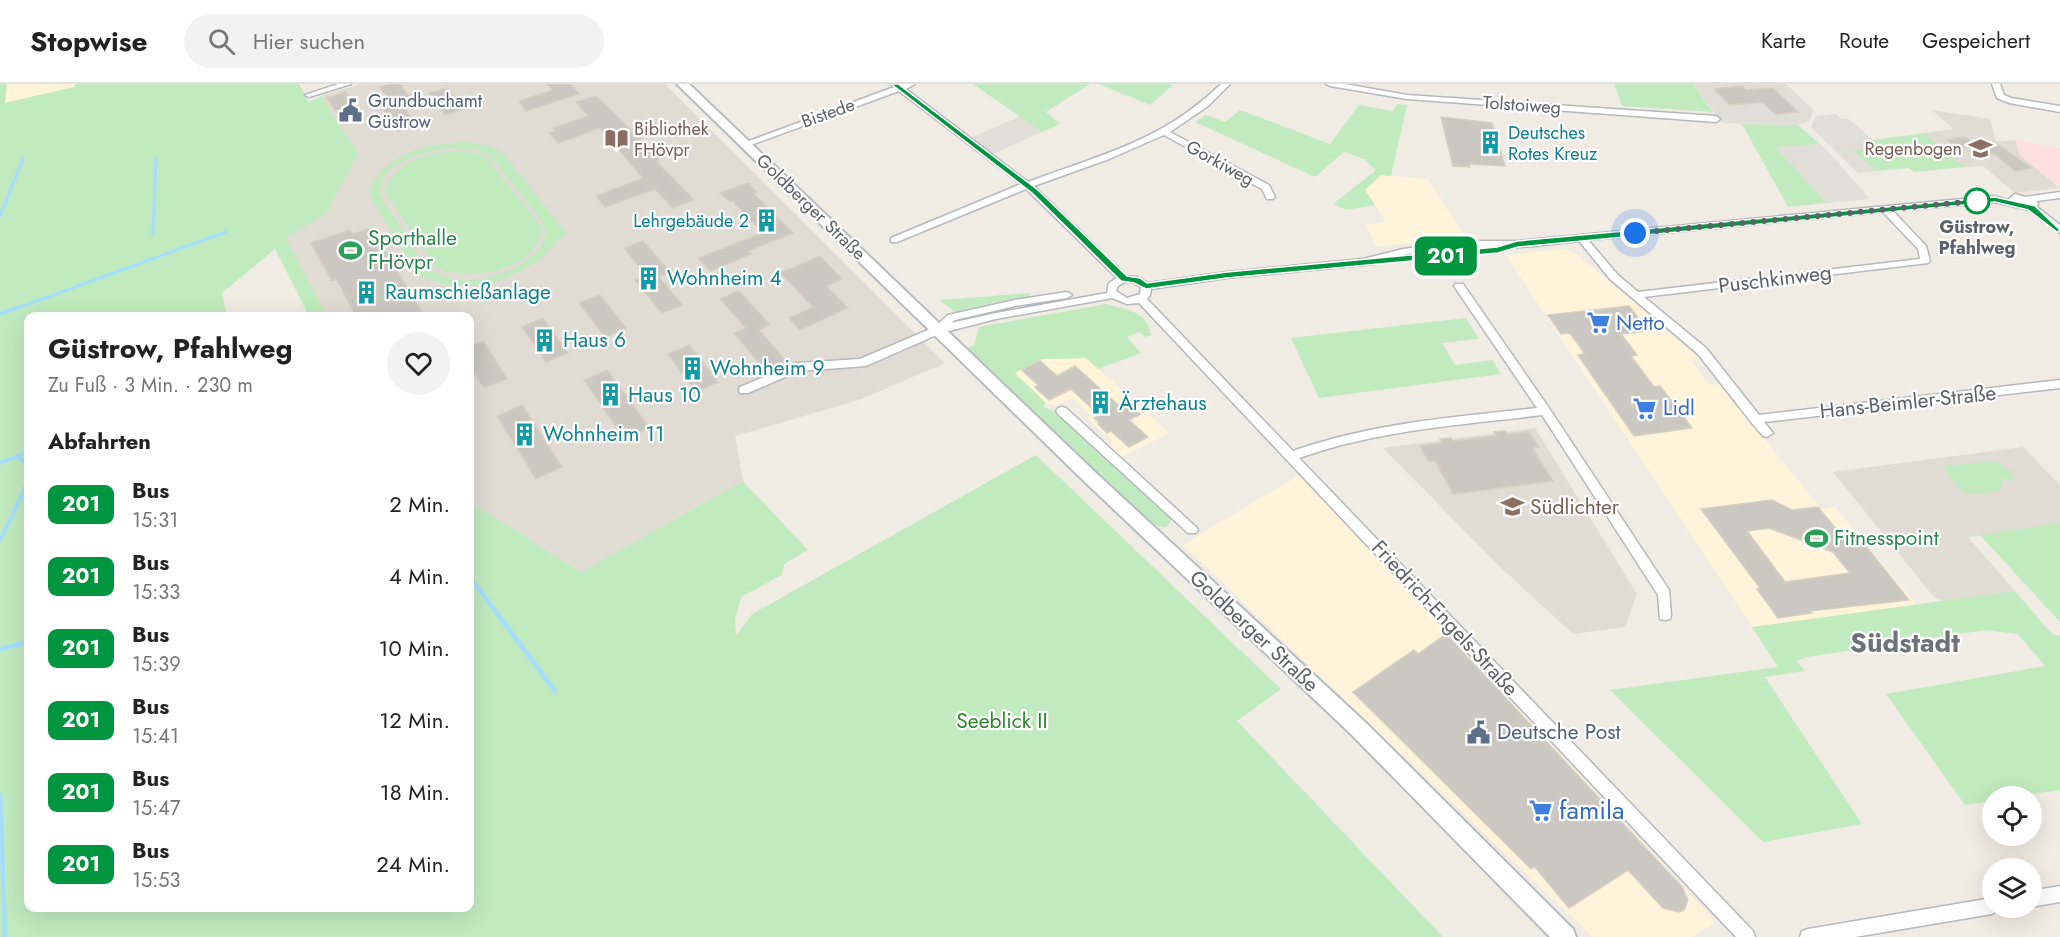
<!DOCTYPE html>
<html lang="de">
<meta charset="utf-8">
<style>
:root{--surface:#fff;--page:#f2f2f2;--text:#222;--muted:#767676;--line:#e0e0e0}
body{margin:0;font-family:Jost,sans-serif;background:var(--page);color:var(--text);height:100vh;display:flex;flex-direction:column;font-size:22px;white-space:nowrap}
*{box-sizing:border-box;margin:0}
p{font-size:20px;color:var(--muted)}
.icon{flex:none;width:33px;height:33px;fill:none;stroke:currentColor;stroke-width:2;stroke-linecap:round;stroke-linejoin:round}
.map{position:relative;flex:1;overflow:hidden}
.panel{position:absolute;left:24px;top:228px;width:450px;height:600px;display:flex;flex-direction:column;background:var(--surface);border-radius:12px;box-shadow:0 6px 24px #0002}
.panel>*{flex:none}
.badge{padding:0 12px;border-radius:9px;font-size:21px;line-height:39px}
.controls{position:absolute;left:1982px;top:702px;display:grid;gap:12px}
.controls a{display:grid;place-items:center;width:60px;height:60px;border-radius:50%;background:var(--surface);box-shadow:0 6px 24px #0002;font-size:30px}
.you{position:absolute;width:30px;height:30px;margin:-15px;border:4px solid #fff;border-radius:50%;background:#1a73e8;box-shadow:0 0 0 9px #1a73e833}
.map>.badge{position:absolute;translate:-50% -50%;box-shadow:0 0 0 3px #fff}
h2{padding:0 24px;font-size:22px;line-height:54px}
.round{display:grid;place-items:center;flex:none;width:63px;height:63px;border-radius:32px;background:var(--page)}
.head{display:flex;align-items:center;justify-content:space-between;height:102px;padding:0 24px}
h1{font-size:28px;font-weight:700;line-height:45px}
ul{padding:0;list-style:none}
li{display:flex;align-items:center;gap:18px;height:72px;padding:0 24px}
li div{flex:1}
li b{display:block;font-size:22px}
li em{font-style:normal}
li .badge{min-width:66px;font-weight:700;text-align:center}
header{display:flex;align-items:center;gap:36px;box-sizing:border-box;height:84px;padding:0 30px;background:var(--surface);border-bottom:2px solid var(--line)}
header strong{font-size:28px}
nav{display:flex;gap:33px;margin-inline-start:auto;font-size:21px}
.search{width:420px;height:54px;background:var(--page);display:flex;align-items:center;gap:15px;box-sizing:border-box;padding:0 21px;border-radius:33px;color:var(--muted);font-size:22px}
.map>svg:first-child{display:block}
.commercial{fill:#fff4da}
.industrial{fill:#e1ded8}
.education{fill:#e0dbd3}
.medical{fill:#fedfdf}
.green{fill:#c1eabe;fill-rule:evenodd}
.lines{fill:none;stroke-linecap:round;stroke-linejoin:round}
.stream-far2{stroke:#a5deff;stroke-width:3}
.stream-far1{stroke:#a5deff;stroke-width:4}
.stream{stroke:#a5deff;stroke-width:4.5}
.building{fill:#cbc7c1;stroke:#d6cec1;stroke-width:1.5;fill-rule:evenodd}
.street-casing{stroke:#b5b8bc;stroke-width:3}
.secondary-casing{stroke:#b7bcc2;stroke-width:4}
.street{fill:#fff;fill-rule:evenodd}
.secondary{fill:#fff;fill-rule:evenodd}
.line{fill:#009640;stroke:#fff;stroke-width:1.5}
.walk{stroke:#5c6166;stroke-width:6;stroke-dasharray:0 10.8}
.stop-dot{fill:#fff;stroke:#009640;stroke-width:3}
.labels{text-anchor:middle;stroke-width:4.5;stroke-linejoin:round;paint-order:stroke}
.far-service-label{font-size:18px;fill:#4e5e75;stroke:#fff;text-anchor:start}
.far-street-label{font-size:18px;fill:#5c6166;stroke:#fff}
.far-education-label{font-size:18px;fill:#785e54;stroke:#fff;text-anchor:start}
.far-culture-label{font-size:18px;fill:#0d838f;stroke:#fff;text-anchor:start}
.far-stop-label{font-size:18px;font-weight:bold;fill:#5c6166;stroke:#fff}
.leisure-label{font-size:21px;fill:#27864d;stroke:#fff;text-anchor:start}
.culture-label{font-size:21px;fill:#0d838f;stroke:#fff;text-anchor:start}
.street-label{font-size:21px;fill:#5c6166;stroke:#fff}
.shop-label{font-size:21px;fill:#366cbe;stroke:#fff;text-anchor:start}
.education-label{font-size:21px;fill:#785e54;stroke:#fff;text-anchor:start}
.park-label{font-size:21px;fill:#2e862b;stroke:#fff}
.service-label{font-size:21px;fill:#4e5e75;stroke:#fff;text-anchor:start}
.near-shop-label{font-size:26px;fill:#366cbe;stroke:#fff;text-anchor:start}
.district-label{font-size:27px;font-weight:bold;fill:#6d7378;stroke:#fff}
</style>
<header>
<strong>Stopwise</strong>
<div class="search"><svg class="icon" aria-label="search" viewBox="0 0 24 24"><circle cx="10" cy="10" r="6"/><path d="M15 15l6 6"/></svg>Hier suchen</div>
<nav><a>Karte</a><a>Route</a><a>Gespeichert</a></nav>
</header>
<div class="map">
<svg width="2060" height="853" viewBox="0 0 2060 853">
<rect width="100%" height="100%" fill="#f0ece4"/>
<g class="commercial">
<path d="M7,0H76L74,3L5,19Z"/>
<path d="M1381,91L1428,95L1466,154L1377,163L1365,141L1386,138L1365,106Z"/>
<path d="M1563,165L1578,171L1701,276L1691,277L1710,301L1720,300L1821,425L1835,423L1917,521L1752,543L1506,171Z"/>
<path d="M1087,274L1169,349L1122,373L1110,362L1114,359L1087,334L1091,331L1072,314L1055,322L1046,319L1015,289L1042,275Z"/>
<path d="M1300,390L1716,838L1693,853H1593L1183,461Z"/>
</g>
<g class="industrial">
<path d="M1693,0H1786L1814,26L1809,37L1798,41L1722,39Z"/>
<path d="M1836,30L1842,35H1849L1873,56L1867,57L1874,64L1853,67L1876,87L1858,89L1811,43L1816,32Z"/>
<path d="M1020,32L1042,48L993,70L971,54Z"/>
<path d="M1820,60L1832,72L1870,115L1827,119L1774,63Z"/>
</g>
<g class="education">
<path d="M361,0H665L945,279L859,316L735,352L743,397L581,488L470,418V232H327L285,154L325,131L358,70L321,12Z"/>
<path d="M1932,26L1990,35L1996,58L2015,56L2020,71L2060,104L2015,109L1983,82L1964,83L1924,49L1954,45Z"/>
<path d="M1535,344L1637,510L1625,543L1573,550L1498,481L1383,364Z"/>
<path d="M2023,363L2060,401V439L1968,453L2015,507L1944,517L1933,512L1833,388Z"/>
</g>
<path class="medical" d="M2015,56L2060,64V103L2020,71Z"/>
<g class="green">
<path d="M0,0H7L5,19L74,3L76,0H299L309,18L321,12L358,70L325,131L286,154L327,232H309L275,165L222,209L227,232H28V824H470V418L581,488L743,397L808,466L784,480L782,491L741,513L735,535L736,552L752,530L1036,371L1281,605L1237,637L1443,853H0Z"/>
<path d="M973,0H1090L1046,28L1060,40L1042,48Z"/>
<path d="M1099,0H1170L1173,1L1150,21Z"/>
<path d="M1614,0H1693L1713,28L1622,22Z"/>
<path d="M1397,20L1407,21L1391,92L1381,91L1365,106L1375,121L1346,126L1333,120L1376,86L1364,75L1344,68L1315,93L1195,38L1206,31L1225,38L1240,26L1330,60L1359,21L1393,27Z"/>
<path d="M1742,40L1798,41L1820,60L1775,63L1827,119L1788,123Z"/>
<path d="M1924,49L1964,83L1914,88L1909,84L1876,87L1852,66L1873,64L1866,57Z"/>
<path d="M467,58L489,62L502,68L568,151C553,156 554,164 541,174C505,201 463,212 420,192L372,116L370,105C386,68 431,59 467,58ZM447,64L477,66L491,73L543,139C549,154 541,165 530,174C506,193 457,207 431,185C416,174 407,152 397,137C390,127 377,113 381,100C390,76 425,68 447,64Z"/>
<path d="M449,67H469L485,72L542,144C536,189 470,197 436,184L384,107C392,80 424,70 449,67Z"/>
<path d="M1030,209L1029,215L1007,216L955,228L940,216Z"/>
<path d="M1106,220C1126,226 1147,226 1151,251L1145,253L1140,248L1127,253L1141,269L1098,285L1086,274L1042,275L1015,289L1046,319L1043,323L1057,328L1170,433L1171,438L1166,443L1157,442L1148,437L967,265L974,261L979,243Z"/>
<path d="M1466,234L1479,255L1442,259L1455,281L1492,276L1501,290L1319,314L1291,254Z"/>
<path d="M1995,377L2010,387L2014,398L2003,394L2000,407C1961,413 1966,413 1942,382Z"/>
<path d="M2060,439V538L1980,451Z"/>
<path d="M2015,507L2052,550L2060,552V706L2018,712H1992V717L1965,721L1886,610L2045,582L2018,550L1986,546L1807,573L1797,577L1805,587L1765,593L1862,740L1763,758L1610,606L1778,583L1752,543Z"/>
</g>
<g class="lines">
<g class="stream-far2">
<path d="M0,132L23,75"/>
<path d="M153,150L156,75"/>
<path d="M12,226L226,148"/>
</g>
<g class="stream-far1">
<path d="M0,230L16,224"/>
<path d="M18,373L28,380"/>
<path d="M0,379L28,368"/>
<path d="M0,456L28,398"/>
<path d="M470,493L479,506"/>
</g>
<g class="stream">
<path d="M478,504L555,607"/>
<path d="M0,565L28,558"/>
<path d="M0,711L5,853"/>
</g>
</g>
<g class="building">
<path d="M390,0H400L414,19L403,22L417,41L398,47L382,24L393,21L380,3Z"/>
<path d="M547,0H570L579,10L526,27L519,17L553,6Z"/>
<path d="M1742,2L1746,6L1773,4L1798,28L1775,30L1762,18L1730,21L1714,5Z"/>
<path d="M447,4L464,25L445,31L429,9Z"/>
<path d="M346,8L360,31L342,36L327,14Z"/>
<path d="M596,12L649,64L659,76L656,77L694,116L673,124L655,105L605,123L596,112L643,94L600,44L558,59L549,49L556,47L553,44L588,32L576,18Z"/>
<path d="M1441,33L1492,39L1505,82L1469,80L1470,83L1453,82Z"/>
<path d="M1965,53L1977,62L1996,59L2031,84L2015,87L1996,71L1969,63L1961,64L1946,56Z"/>
<path d="M748,99L757,108L753,109L793,149L748,167L751,170L710,187L698,174L763,149L733,117L730,118L720,109Z"/>
<path d="M371,144L408,205L424,232H356L336,195L332,197L311,159L350,146L353,150Z"/>
<path d="M643,157L670,188L659,193L682,221L662,229L635,196L646,191L624,164Z"/>
<path d="M820,172L842,195L826,202L848,224L800,246L789,234L813,223L781,189Z"/>
<path d="M739,207L770,241L759,246L785,276L765,286L734,249L746,244L720,215Z"/>
<path d="M600,211L626,244L605,253L579,219Z"/>
<path d="M1629,222L1649,247L1621,250L1637,271L1631,272L1654,303L1660,302L1692,344L1634,352L1578,271L1585,270L1570,249L1561,250L1548,231Z"/>
<path d="M543,234L568,269L546,278L522,243Z"/>
<path d="M483,257L507,295L484,304L470,282V262Z"/>
<path d="M689,261L718,298L696,308L668,270Z"/>
<path d="M1040,277L1057,292L1075,282L1118,321L1125,317L1140,330L1129,336L1148,353L1129,363L1111,347L1107,349L1098,340L1100,339L1094,334L1099,331L1071,305L1049,316L1035,303L1038,301L1022,286Z"/>
<path d="M607,286L637,327L650,344L625,355L584,296Z"/>
<path d="M522,321L562,383L536,395L497,332Z"/>
<path d="M1505,347L1507,350L1529,348L1539,363L1532,364L1553,397L1453,410L1435,377H1428L1420,362L1442,359L1440,355L1451,354L1453,357L1496,352L1494,348Z"/>
<path d="M1772,416L1792,426L1818,423L1836,445L1857,451L1909,516L1810,527L1812,529L1778,534L1757,505L1760,504L1701,425ZM1769,444L1833,468L1850,489L1785,498L1747,447Z"/>
<path d="M1446,550L1682,803L1688,816L1684,826L1679,828L1663,824L1628,786L1569,824L1534,782L1531,785L1353,608L1414,566L1418,570Z"/>
</g>
<g class="lines">
<defs>
<g id="street">
<path d="M338,0H351L309,13L305,11Z"/>
<path d="M891,0H915L906,5L1028,98C1102,70 1163,57 1221,0H1230L1208,22L1170,48L1269,101L1275,113L1273,115H1267L1262,105L1164,51L1109,75L1034,102L1126,192L1137,193L1148,199L1227,188L1363,175L1403,165L1441,160L1480,157H1517L1994,112L2008,116L2015,110L2025,113L2060,108V114L2036,117L2038,119L2037,123L2060,141V149L2029,126L1994,118L1893,127L1926,162L1930,177L1928,179L1644,213L1706,264L1759,331L2060,296V304L1764,338L1773,349L1767,353L1763,352L1751,338L1698,270L1610,195L1579,157C1559,159 1539,162 1519,163C1471,166 1419,161 1374,180L1227,194L1151,205L1150,211L1147,215L1293,367C1372,339 1454,333 1537,324L1454,202L1455,200H1463L1549,324L1669,506L1671,531L1670,535L1665,536L1660,535L1658,511L1542,331C1460,341 1377,346 1299,374L1753,847L1755,853H1736L1139,219L1127,220L1112,214L996,235L941,249L866,282L799,287L748,309H740L739,306L740,303L797,279L860,275L935,243L948,231L1015,216L1067,208L1072,211L1067,214L1015,222L955,236L951,239L996,229L1107,209L1109,199L1117,194L1026,105L897,158H891V154L1021,100L899,7L748,62L741,60L894,3ZM1883,128L1918,165L1920,175L1638,208L1618,191L1588,156ZM1125,198H1132L1141,203L1140,210L1127,214L1116,207L1118,202Z"/>
<path d="M1326,0H1345L1407,11L1716,32L1720,35L1716,38L1407,15L1330,2Z"/>
<path d="M1992,0H2000L2004,11L2011,14L2060,22V28L2009,19L1997,14Z"/>
<path d="M1062,323L1066,324L1196,443L1198,446L1196,449H1188L1058,330L1056,327L1058,324Z"/>
<path d="M2060,802V818L2031,823V807Z"/>
<path d="M1992,814V824H1999L1997,827L1992,830L1855,853H1800L1802,847L1808,845Z"/>
</g>
<path id="secondary" d="M677,0H689L1097,390L1366,639L1573,845L1576,853H1550L1352,651L1085,398Z"/>
</defs>
<use href="#street" class="street-casing"/>
<use href="#secondary" class="secondary-casing"/>
<use href="#street" class="street"/>
<use href="#secondary" class="secondary"/>
</g>
<path class="line" d="M891,0H898L1038,106L1127,192L1140,194L1147,199L1227,188L1497,163L1517,157L1995,113L2035,122L2060,146L2057,148L2028,126L1995,118L1518,163L1498,169L1227,194L1146,205L1134,199L1121,197L1032,109Z"/>
<g class="lines">
<path class="walk" d="M1635,149L1977,117"/>
</g>
<defs>
<symbol id="civic-bare" viewBox="-9 -9 18 18"><path d="M-.6-6.5H3V-4.5H.6V-3L4-1V1h2V6H-6V1h2V-1L-.6-3ZM-1.2 2.5V6h2.4V2.5Z" fill="#5c6f8a" stroke="#fff" stroke-width="2.5" paint-order="stroke"/></symbol>
<symbol id="library-bare" viewBox="-9 -9 18 18"><path d="M-6-4Q-3-5.5-.7-3.5V5Q-3 3-6 4ZM6-4Q3-5.5 .7-3.5V5Q3 3 6 4Z" fill="#8d6e63" stroke="#fff" stroke-width="2.5" paint-order="stroke"/></symbol>
<symbol id="building-bare" viewBox="-9 -9 18 18"><path d="M-4-6H4V6H1V3H-1V6H-4ZM-2.5-4.3h1.7v1.8h-1.7ZM.8-4.3h1.7v1.8H.8ZM-2.5-1h1.7V.8h-1.7ZM.8-1h1.7V.8H.8Z" fill="#0f9aa8" stroke="#fff" stroke-width="2.5" paint-order="stroke"/></symbol>
<symbol id="school-bare" viewBox="-9 -9 18 18"><path d="M0-5L7-2L0 1L-7-2ZM-4 1L0 2.5L4 1V4Q0 6-4 4Z" fill="#8d6e63" stroke="#fff" stroke-width="2.5" paint-order="stroke"/></symbol>
<symbol id="stadium-bare" viewBox="-9 -9 18 18"><path d="M0-5a6.5 5 0 1 0 0 10a6.5 5 0 1 0 0-10ZM-3.5-1.8h7v3.6h-7Z" fill="#2e9e5b" stroke="#fff" stroke-width="2.5" paint-order="stroke"/></symbol>
<symbol id="supermarket-bare" viewBox="-9 -9 18 18"><path d="M-6-5.5h2.5l.6 2H6L4.5 2H-2.5L-4.4-4H-6ZM-1.5 3.2a1.3 1.3 0 1 0 .1 0ZM3 3.2a1.3 1.3 0 1 0 .1 0Z" fill="#3f7fe0" stroke="#fff" stroke-width="2.5" paint-order="stroke"/></symbol>
</defs>
<g fill-rule="evenodd">
<use href="#civic-bare" x="334" y="10" width="33" height="33"/>
<use href="#library-bare" x="600" y="38" width="33" height="33"/>
<use href="#building-bare" x="1474" y="42" width="33" height="33"/>
<use href="#school-bare" x="1964" y="48" width="33" height="33"/>
<use href="#building-bare" x="750" y="120" width="33" height="33"/>
<use href="#stadium-bare" x="334" y="150" width="33" height="33"/>
<use href="#building-bare" x="632" y="178" width="33" height="33"/>
<use href="#building-bare" x="350" y="192" width="33" height="33"/>
<use href="#supermarket-bare" x="1582" y="222" width="33" height="33"/>
<use href="#building-bare" x="528" y="240" width="33" height="33"/>
<use href="#building-bare" x="676" y="268" width="33" height="33"/>
<use href="#building-bare" x="594" y="294" width="33" height="33"/>
<use href="#building-bare" x="1084" y="302" width="33" height="33"/>
<use href="#supermarket-bare" x="1628" y="308" width="33" height="33"/>
<use href="#building-bare" x="508" y="334" width="33" height="33"/>
<use href="#school-bare" x="1496" y="406" width="33" height="33"/>
<use href="#stadium-bare" x="1800" y="438" width="33" height="33"/>
<use href="#civic-bare" x="1462" y="632" width="33" height="33"/>
<use href="#supermarket-bare" x="1524" y="710" width="33" height="33"/>
</g>
<circle class="stop-dot" cx="1977" cy="117" r="12"/>
<g class="labels">
<g class="far-service-label">
<text x="368" y="23">Grundbuchamt<tspan x="368" dy="21">Güstrow</tspan></text>
</g>
<g class="far-street-label">
<text transform="translate(1522 21) rotate(4)" y="6">Tolstoiweg</text>
<text transform="translate(828 29) rotate(-20)" y="6">Bistede</text>
<text transform="translate(1220 79) rotate(29)" y="6">Gorkiweg</text>
<text transform="translate(811 123) rotate(44)" y="6">Goldberger Straße</text>
</g>
<g class="far-education-label">
<text x="634" y="51">Bibliothek<tspan x="634" dy="21">FHövpr</tspan></text>
<text x="1962" y="71" text-anchor="end">Regenbogen</text>
</g>
<g class="far-culture-label">
<text x="1508" y="55">Deutsches<tspan x="1508" dy="21">Rotes Kreuz</tspan></text>
<text x="749" y="143" text-anchor="end">Lehrgebäude 2</text>
</g>
<g class="far-stop-label">
<text x="1977" y="149">Güstrow,<tspan x="1977" dy="21">Pfahlweg</tspan></text>
</g>
<g class="leisure-label">
<text x="368" y="161">Sporthalle<tspan x="368" dy="24">FHövpr</tspan></text>
<text x="1834" y="461">Fitnesspoint</text>
</g>
<g class="culture-label">
<text x="667" y="201">Wohnheim 4</text>
<text x="385" y="215">Raumschießanlage</text>
<text x="563" y="263">Haus 6</text>
<text x="710" y="291">Wohnheim 9</text>
<text x="628" y="318">Haus 10</text>
<text x="1119" y="326">Ärztehaus</text>
<text x="543" y="357">Wohnheim 11</text>
</g>
<g class="street-label">
<text transform="translate(1775 195) rotate(-7)" y="7">Puschkinweg</text>
<text transform="translate(1908 318) rotate(-6)" y="7">Hans-Beimler-Straße</text>
<text transform="translate(1445 534) rotate(47)" y="7">Friedrich-Engels-Straße</text>
<text transform="translate(1254 547) rotate(43)" y="7">Goldberger Straße</text>
</g>
<g class="shop-label">
<text x="1616" y="246">Netto</text>
<text x="1663" y="331">Lidl</text>
</g>
<g class="education-label">
<text x="1530" y="430">Südlichter</text>
</g>
<g class="park-label">
<text x="1002" y="644">Seeblick II</text>
</g>
<g class="service-label">
<text x="1497" y="655">Deutsche Post</text>
</g>
<g class="near-shop-label">
<text x="1559" y="735">famila</text>
</g>
<g class="district-label">
<text x="1905" y="568">Südstadt</text>
</g>
</g>
</svg>
<div class="controls">
<a><svg class="icon" aria-label="locate" viewBox="0 0 24 24"><circle cx="12" cy="12" r="6"/><path d="M12 2v4M12 18v4M2 12h4M18 12h4"/></svg></a>
<a><svg class="icon" aria-label="layers" viewBox="0 0 24 24"><path d="M12 4l9 5-9 5-9-5zM3 14l9 5 9-5"/></svg></a>
</div>
<div class="you" style="left:1635px;top:149px"></div>
<b class="badge" style="left:1446px;top:172px;background:#009640;color:#fff">201</b>
<section class="panel">
<div class="head"><div><h1>Güstrow, Pfahlweg</h1><p>Zu Fuß · 3 Min. · 230 m</p></div><a class="round"><svg class="icon" aria-label="heart" viewBox="0 0 24 24"><path d="M12 20l-8-8c-3-5 5-10 8-4 3-6 11-1 8 4z"/></svg></a></div>
<h2>Abfahrten</h2>
<ul>
<li><span class="badge" style="background:#009640;color:#fff">201</span><div><b>Bus</b><p>15:31</p></div><em>2 Min.</em></li>
<li><span class="badge" style="background:#009640;color:#fff">201</span><div><b>Bus</b><p>15:33</p></div><em>4 Min.</em></li>
<li><span class="badge" style="background:#009640;color:#fff">201</span><div><b>Bus</b><p>15:39</p></div><em>10 Min.</em></li>
<li><span class="badge" style="background:#009640;color:#fff">201</span><div><b>Bus</b><p>15:41</p></div><em>12 Min.</em></li>
<li><span class="badge" style="background:#009640;color:#fff">201</span><div><b>Bus</b><p>15:47</p></div><em>18 Min.</em></li>
<li><span class="badge" style="background:#009640;color:#fff">201</span><div><b>Bus</b><p>15:53</p></div><em>24 Min.</em></li>
</ul>
</section>
</div>
